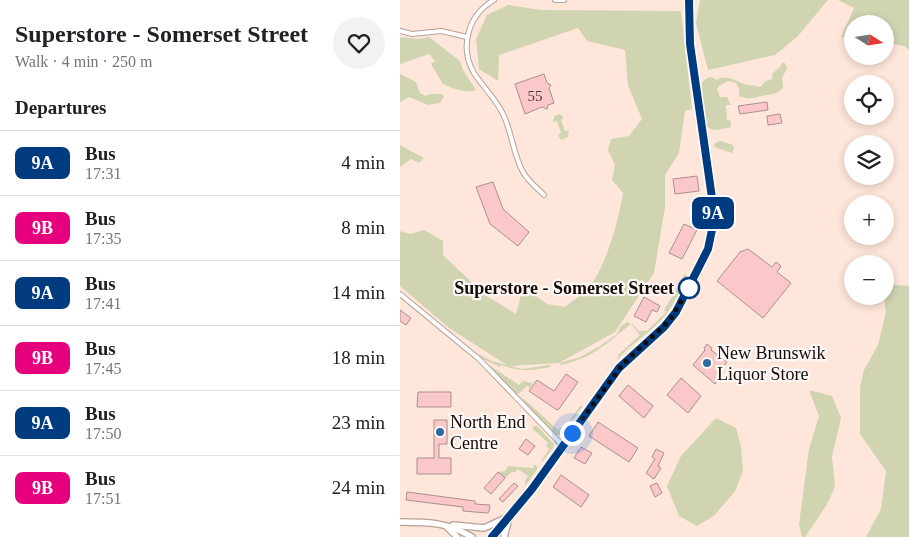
<!DOCTYPE html>
<meta charset="utf-8">
<style>
:root{--surface:#fff;--page:#f2f2f2;--text:#202124;--muted:#757577;--line:#e0e0e0}
body{margin:0;font-family:"Times New Roman",serif;background:var(--page);color:var(--text);height:100vh;display:flex;flex-direction:column;font-size:19px;white-space:nowrap}
*{box-sizing:border-box;margin:0}
p{font-size:16px;color:var(--muted)}
.icon{flex:none;width:28px;height:28px;fill:none;stroke:currentColor;stroke-width:2;stroke-linecap:round;stroke-linejoin:round}
.map{position:relative;flex:1;overflow:hidden}
.side{display:flex;flex-direction:column;background:var(--surface);width:400px}
.side>*{flex:none}
.badge{padding:0 10px;border-radius:8px;font-size:18px;line-height:32px}
.needle{width:32px;rotate:102deg}
.tools{position:absolute;left:444px;top:15px;display:grid;gap:10px}
.tools a{display:grid;place-items:center;width:50px;height:50px;border-radius:50%;background:var(--surface);box-shadow:0 2px 8px #0003;font-size:25px}
.you{position:absolute;width:25px;height:25px;margin:-12px;border:4px solid #fff;border-radius:50%;background:#1a73e8;box-shadow:0 0 0 8px #1a73e833}
.map>.badge{position:absolute;translate:-50% -50%;box-shadow:0 0 0 2px #fff}
h2{padding:0 15px;font-size:19px;line-height:45px}
.round{display:grid;place-items:center;flex:none;width:52px;height:52px;border-radius:26px;background:var(--page)}
.head{display:flex;align-items:center;justify-content:space-between;height:85px;padding:0 15px}
h1{font-size:24px;font-weight:700;line-height:38px}
ul{padding:0;list-style:none}
li{display:flex;align-items:center;gap:15px;height:65px;padding:0 15px;border-top:1px solid var(--line)}
li div{flex:1}
li b{display:block;font-size:19px}
li em{font-style:normal}
li .badge{min-width:55px;font-weight:700;text-align:center}
main{display:flex;flex:1;min-height:0}
.map>svg:first-child{display:block}
.green{fill:#d0d4b1}
.building{fill:#fbc8c9;stroke:#aa8f90}
.lines{fill:none;stroke-linecap:round;stroke-linejoin:round}
.street-casing{stroke:#b8a195;stroke-width:6}
.secondary-casing{stroke:#b8a195;stroke-width:8}
.street{stroke:#fff;stroke-width:4}
.secondary{stroke:#fff;stroke-width:5.5}
.line-casing{stroke:#fff;stroke-width:11}
.line{stroke:#003b80;stroke-width:8}
.walk{stroke:#130b07;stroke-width:5;stroke-dasharray:0 9}
.stop-dot{fill:#fff;stroke:#003b80;stroke-width:2.5}
.poi-dot{fill:#2b69a0;stroke:#fdf8f5;stroke-width:2}
.labels{text-anchor:middle;stroke-width:4.5;stroke-linejoin:round;paint-order:stroke}
.number-label{font-size:15px;fill:#4d3a38}
.stop-label{font-size:18px;font-weight:bold;fill:#130b07;stroke:#fdf8f5;text-anchor:end}
.poi-label{font-size:18px;fill:#130b07;stroke:#fdf8f5;text-anchor:start}
</style>
<main>
<section class="side">
<div class="head"><div><h1>Superstore - Somerset Street</h1><p>Walk · 4 min · 250 m</p></div><a class="round"><svg class="icon" aria-label="heart" viewBox="0 0 24 24"><path d="M12 20l-8-8c-3-5 5-10 8-4 3-6 11-1 8 4z"/></svg></a></div>
<h2>Departures</h2>
<ul>
<li><span class="badge" style="background:#003b80;color:#fff">9A</span><div><b>Bus</b><p>17:31</p></div><em>4 min</em></li>
<li><span class="badge" style="background:#e6007e;color:#fff">9B</span><div><b>Bus</b><p>17:35</p></div><em>8 min</em></li>
<li><span class="badge" style="background:#003b80;color:#fff">9A</span><div><b>Bus</b><p>17:41</p></div><em>14 min</em></li>
<li><span class="badge" style="background:#e6007e;color:#fff">9B</span><div><b>Bus</b><p>17:45</p></div><em>18 min</em></li>
<li><span class="badge" style="background:#003b80;color:#fff">9A</span><div><b>Bus</b><p>17:50</p></div><em>23 min</em></li>
<li><span class="badge" style="background:#e6007e;color:#fff">9B</span><div><b>Bus</b><p>17:51</p></div><em>24 min</em></li>
</ul>
</section>
<div class="map">
<svg width="509" height="537" viewBox="0 0 509 537">
<rect width="100%" height="100%" fill="#ffe6da"/>
<g class="green">
<path d="M300,0H428L398,36L375,55L308,70L296,23Z"/>
<path d="M438,0H509V50L504,46L485,43V24H452V38L441,37L454,8Z"/>
<path d="M108,5L141,10L281,11L292,109L285,111L279,153L265,175V207L254,273L215,332L159,363L110,366L123,369L148,365H150L151,367C129,371 122,372 101,365L100,367L83,359L78,354L92,361L107,365L49,328L0,286V231L10,234L24,230L43,241V255L85,295L116,314L121,295L133,294L147,304L165,307C172,301 182,295 189,287C206,267 219,219 223,193L212,180L215,165L208,150L211,139L229,136L242,119L228,85L225,50L187,41L178,28L99,55L98,81L79,69L76,39L87,15Z"/>
<path d="M0,37L19,39L29,37L60,61L63,70L76,90C66,94 52,88 43,84L31,64L35,61L29,54L0,64Z"/>
<path d="M382,63H385L387,68L382,78L383,87C379,95 370,94 362,96C353,98 348,100 339,96V88L336,83L328,81L319,86L317,89L320,97H327L331,105H326L327,120H330L331,127C321,129 310,134 305,123L301,89C301,81 305,78 312,77L317,80C328,73 337,83 348,85C353,86 356,85 360,87L366,81L372,79L373,73L380,67Z"/>
<path d="M0,74L16,82L20,93L26,96L30,94H42L44,96L40,103L28,105L9,97L0,102Z"/>
<path d="M160,114L164,118L161,120L165,131H169L168,137L161,140L158,135L161,133L157,121L153,122V120L155,116Z"/>
<path d="M320,141L333,145L334,148L332,153L314,147L315,143Z"/>
<path d="M0,145L24,158L19,163L11,159L0,167Z"/>
<path d="M284,274L287,276C280,290 274,305 264,317C250,333 231,344 217,360L218,355L240,335L231,324C207,343 192,359 160,365V363L180,357L200,346L217,334L221,326L227,322L232,324L239,331H247L266,312L264,310L282,280Z"/>
<path d="M485,284L509,286V537H466L481,509L486,471L460,434V387L464,370L478,345L486,312L484,296H485Z"/>
<path d="M88,364L119,385L123,381L133,383L130,388L127,386L117,395Z"/>
<path d="M409,390L432,396L441,418L432,456L435,487L426,506L405,537H402L399,524L409,449L419,416Z"/>
<path d="M124,399L158,430L161,427L164,429L180,406H183L163,433L160,435H156L121,400Z"/>
<path d="M316,418L336,428L341,446L343,471L335,491L314,516L297,526L279,516L267,486L281,456Z"/>
<path d="M134,426H137L154,444L153,448L143,461L138,459L142,460L149,449L146,446L148,443L132,428Z"/>
<path d="M134,464L138,468L125,486V480L128,476L118,469L115,472H112L105,478L98,472L105,471L108,466L134,468Z"/>
</g>
<g class="building">
<path d="M144,74L147,83L151,85L149,88L154,103L148,105L147,109L142,107L125,114L115,84Z"/>
<path d="M367,102L368,110L340,114L338,106Z"/>
<path d="M380,114L382,123L368,125L367,116Z"/>
<path d="M297,176L299,191L275,194L273,179Z"/>
<path d="M93,182L103,209L129,232L118,246L90,224L76,187Z"/>
<path d="M284,224L297,230L282,259L269,253Z"/>
<path d="M348,249L372,267L376,262L381,266L377,272L391,283L363,318L317,281L340,252Z"/>
<path d="M244,297L260,306L257,312L252,310L246,322L234,316Z"/>
<path d="M0,310L11,318L6,325L0,321Z"/>
<path d="M307,344L312,348L311,350L327,362L317,374L320,377L315,384L293,365L305,350L304,348Z"/>
<path d="M166,374L178,382L159,409L157,410L129,391L137,380L154,391Z"/>
<path d="M281,378L301,396L288,413L267,395Z"/>
<path d="M228,385L253,406L244,418L219,396Z"/>
<path d="M18,392H51V407H17Z"/>
<path d="M34,420H47V444H39V458H51V474H17V458H34Z"/>
<path d="M198,422L238,448L229,462L189,436Z"/>
<path d="M126,439L135,446L128,455L119,449Z"/>
<path d="M181,447L192,453L185,464L174,458Z"/>
<path d="M256,449L264,453L258,466L261,468L254,479L246,473L255,459L252,457Z"/>
<path d="M98,472L105,478L91,494L84,488Z"/>
<path d="M161,475L189,495L181,507L153,487Z"/>
<path d="M114,483L118,486L103,502L99,499Z"/>
<path d="M257,483L262,493L255,497L250,486Z"/>
<path d="M7,492L75,501V504L90,505L89,512L87,513L63,511V507L6,500Z"/>
</g>
<g class="lines">
<defs>
<g id="street">
<path d="M94,0C68,15 59,47 74,73C83,87 96,99 103,114C112,132 113,154 123,172C128,181 137,188 144,195"/>
<path d="M155,0H164"/>
<path d="M0,31L12,34L41,31L67,37"/>
<path d="M0,294L79,359L163,446"/>
</g>
<g id="secondary">
<path d="M0,522C28,522 47,522 72,537"/>
<path d="M53,525L84,528L106,518"/>
<path d="M47,527L57,537"/>
<path d="M92,537C140,487 175,425 218,370C235,348 262,335 277,311C296,278 315,244 313,205L290,44L289,0"/>
<path d="M104,537L109,519"/>
</g>
</defs>
<use href="#street" class="street-casing"/>
<use href="#secondary" class="secondary-casing"/>
<use href="#street" class="street"/>
<use href="#secondary" class="secondary"/>
</g>
<g class="lines">
<defs>
<path id="line" d="M92,537L132,489L219,368L264,327L276,312L308,249L313,225V205L290,44L289,0"/>
</defs>
<use href="#line" class="line-casing"/>
<use href="#line" class="line"/>
<path class="walk" d="M172,433L223,364L270,320L289,288"/>
</g>
<circle class="stop-dot" cx="289" cy="288" r="10"/>
<g class="poi-dot">
<circle cx="307" cy="363" r="5"/>
<circle cx="40" cy="432" r="5"/>
</g>
<g class="labels">
<g class="number-label">
<text x="135" y="101">55</text>
</g>
<g class="stop-label">
<text x="274" y="294">Superstore - Somerset Street</text>
</g>
<g class="poi-label">
<text x="317" y="359">New Brunswik<tspan x="317" dy="21">Liquor Store</tspan></text>
<text x="50" y="428">North End<tspan x="50" dy="21">Centre</tspan></text>
</g>
</g>
</svg>
<div class="tools">
<a><svg class="needle" viewBox="-14 -14 28 28"><path d="M0-13l5 13h-10z" fill="#e53935"/><path d="M0 13l5-13h-10z" fill="#757577"/></svg></a>
<a><svg class="icon" aria-label="locate" viewBox="0 0 24 24"><circle cx="12" cy="12" r="6"/><path d="M12 2v4M12 18v4M2 12h4M18 12h4"/></svg></a>
<a><svg class="icon" aria-label="layers" viewBox="0 0 24 24"><path d="M12 4l9 5-9 5-9-5zM3 14l9 5 9-5"/></svg></a>
<a>+</a>
<a>−</a>
</div>
<div class="you" style="left:172px;top:433px"></div>
<b class="badge" style="left:313px;top:213px;background:#003b80;color:#fff">9A</b>
</div>
</main>
